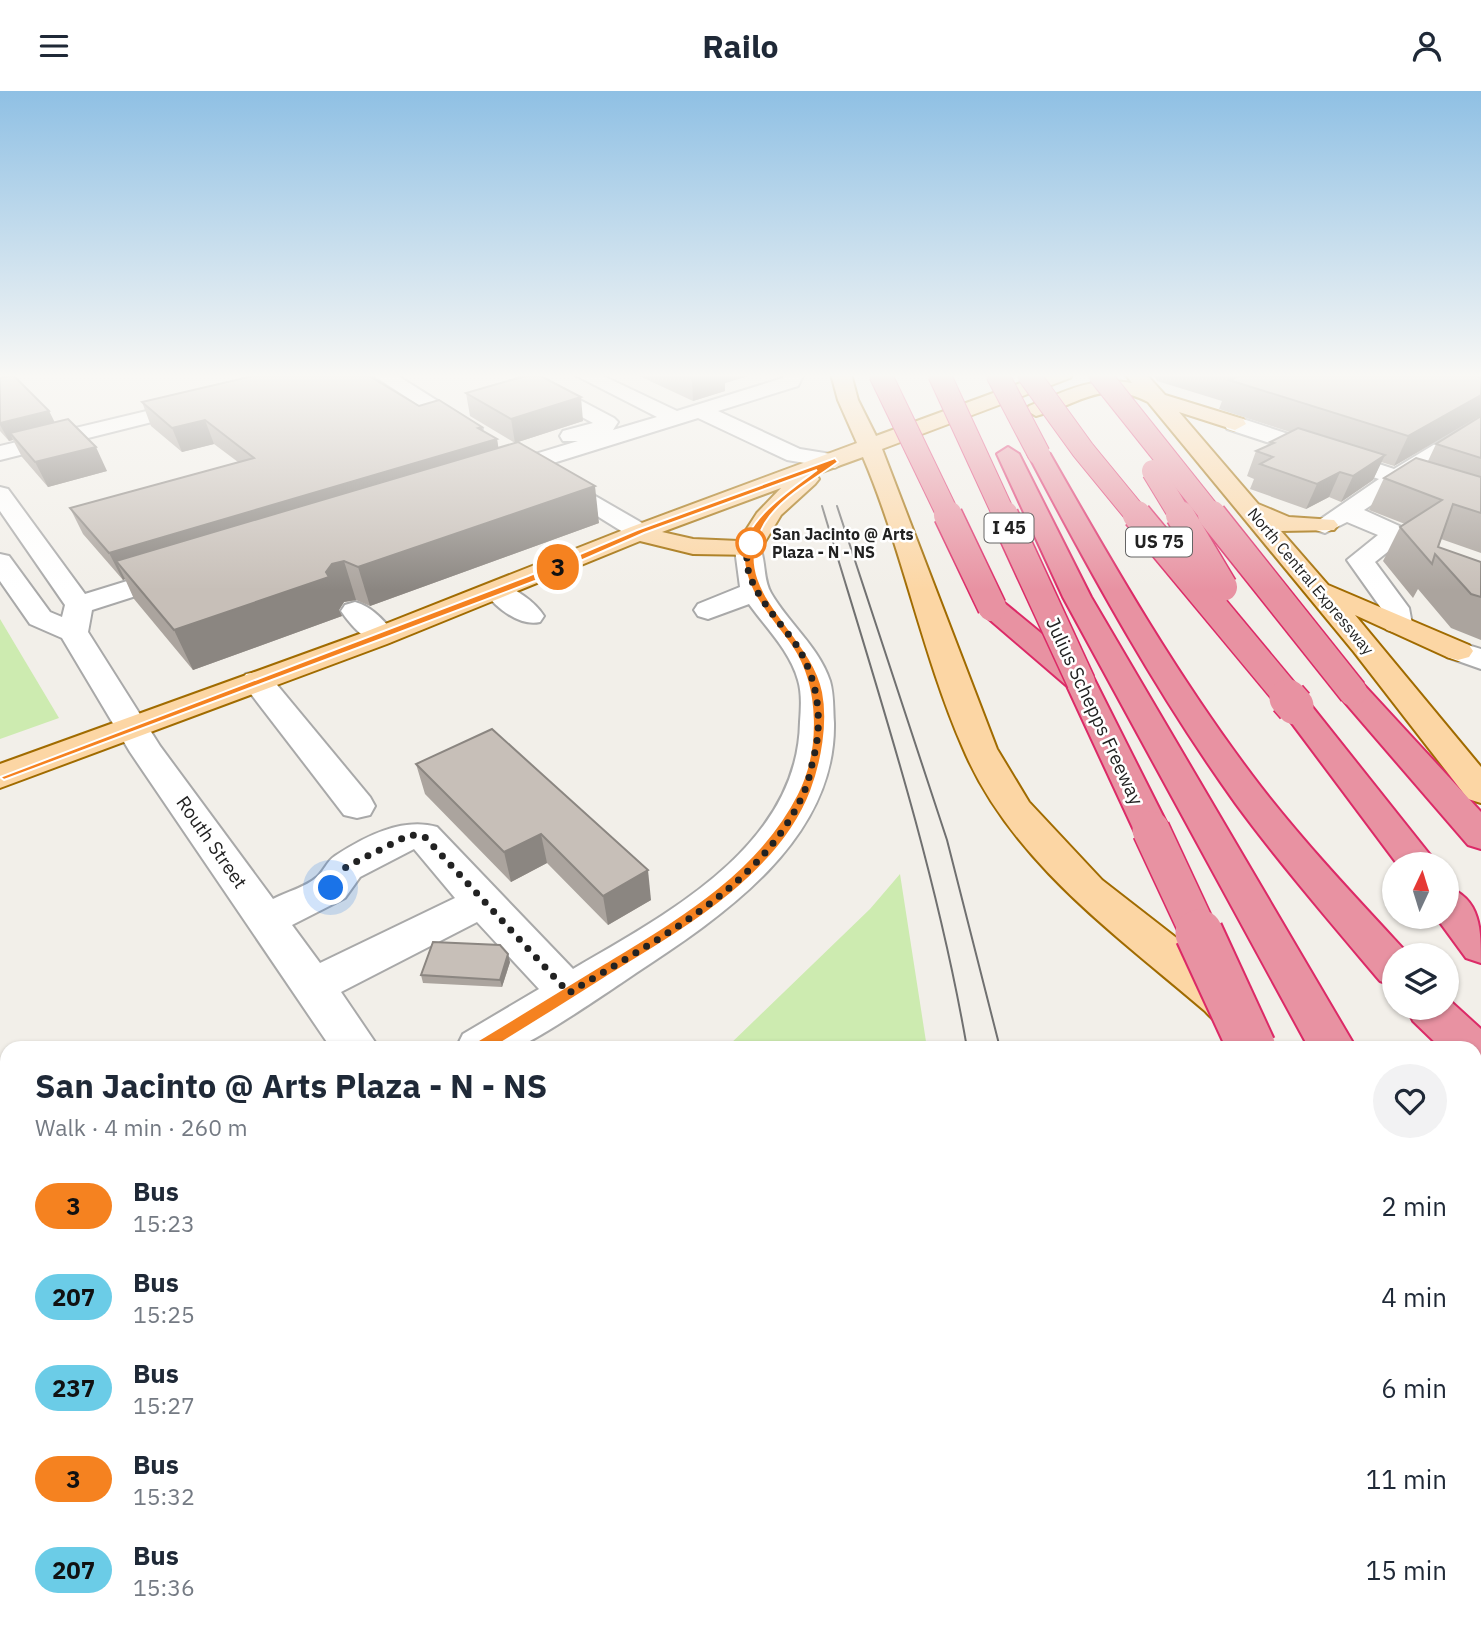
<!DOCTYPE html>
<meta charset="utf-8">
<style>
:root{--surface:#fff;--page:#f2f2f3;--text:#1f2937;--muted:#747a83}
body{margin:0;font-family:"IBM Plex Sans",sans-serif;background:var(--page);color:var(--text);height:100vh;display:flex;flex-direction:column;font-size:26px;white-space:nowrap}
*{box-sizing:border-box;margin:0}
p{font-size:23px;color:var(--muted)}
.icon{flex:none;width:38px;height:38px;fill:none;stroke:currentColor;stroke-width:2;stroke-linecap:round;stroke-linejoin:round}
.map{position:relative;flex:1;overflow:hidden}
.details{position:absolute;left:0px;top:950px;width:1482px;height:590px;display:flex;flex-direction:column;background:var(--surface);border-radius:21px 21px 0 0;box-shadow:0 2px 5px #0004}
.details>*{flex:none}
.badge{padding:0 14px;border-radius:23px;font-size:24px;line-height:46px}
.needle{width:46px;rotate:4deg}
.buttons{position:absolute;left:1382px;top:761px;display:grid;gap:14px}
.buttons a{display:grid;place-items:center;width:77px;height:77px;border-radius:50%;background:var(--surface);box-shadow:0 2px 5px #0004;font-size:35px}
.you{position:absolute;width:35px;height:35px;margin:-18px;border:5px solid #fff;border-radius:50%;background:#1a73e8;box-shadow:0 0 0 10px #1a73e833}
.map>.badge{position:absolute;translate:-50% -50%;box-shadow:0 0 0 4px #fff}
.round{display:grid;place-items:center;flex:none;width:74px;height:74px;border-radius:37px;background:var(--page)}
.headline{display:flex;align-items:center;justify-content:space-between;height:119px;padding:0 35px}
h1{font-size:33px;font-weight:700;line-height:52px}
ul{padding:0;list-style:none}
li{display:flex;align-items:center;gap:21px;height:91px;padding:0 35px}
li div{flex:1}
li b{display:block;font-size:26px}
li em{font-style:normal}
li .badge{min-width:77px;font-weight:700;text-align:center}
header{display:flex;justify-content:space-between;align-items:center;height:91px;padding:0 35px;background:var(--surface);font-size:32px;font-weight:700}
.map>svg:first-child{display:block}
.grass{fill:#cdebb0}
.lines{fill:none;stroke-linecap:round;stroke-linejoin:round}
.minor-casing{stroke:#a9a9a9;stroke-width:4}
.major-casing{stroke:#a06b00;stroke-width:4}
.highway-casing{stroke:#dc2a67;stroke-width:4}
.minor{fill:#fff;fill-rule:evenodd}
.major{fill:#fcd6a4;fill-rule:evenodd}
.highway{fill:#e892a2;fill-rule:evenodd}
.tram-far1{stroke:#707070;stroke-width:2}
.tram{stroke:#707070;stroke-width:2.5}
.highway-bridge-far3-casing{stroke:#dc2a67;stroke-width:24;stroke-linecap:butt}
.highway-bridge-far2-casing{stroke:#dc2a67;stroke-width:31;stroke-linecap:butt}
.highway-bridge-far1-casing{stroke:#dc2a67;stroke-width:40;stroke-linecap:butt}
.highway-bridge-casing{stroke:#dc2a67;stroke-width:51;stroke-linecap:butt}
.highway-bridge-far3{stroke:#e892a2;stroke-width:22}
.highway-bridge-far2{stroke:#e892a2;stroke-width:28}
.highway-bridge-far1{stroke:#e892a2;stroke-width:37}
.highway-bridge{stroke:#e892a2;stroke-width:47}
.wall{fill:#aba49e}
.shaded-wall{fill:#8b8681}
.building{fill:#c7bfb8;stroke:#8b8681;stroke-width:2}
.line{fill:#f58220;stroke:#fff;stroke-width:2}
.walk{stroke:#222;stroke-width:7;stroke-dasharray:0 12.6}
.stop-dot{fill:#fff;stroke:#f58220;stroke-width:3.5}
.labels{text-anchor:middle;stroke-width:5;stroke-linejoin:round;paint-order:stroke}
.far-stop-label{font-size:16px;font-weight:bold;fill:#222;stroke:#fff;text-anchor:start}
.far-street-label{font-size:16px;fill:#222;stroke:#fff}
.shield{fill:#fff;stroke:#646464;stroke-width:2}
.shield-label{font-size:18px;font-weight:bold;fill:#222}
.street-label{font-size:19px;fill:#222;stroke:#fff}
</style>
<header><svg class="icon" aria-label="menu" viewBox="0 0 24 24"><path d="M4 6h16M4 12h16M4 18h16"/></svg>Railo<svg class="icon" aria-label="person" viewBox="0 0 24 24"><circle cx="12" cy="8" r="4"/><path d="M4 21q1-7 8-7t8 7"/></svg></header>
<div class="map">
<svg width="1481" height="1539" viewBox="0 0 1481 1539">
<rect width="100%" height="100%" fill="#f2efe9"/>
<g class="grass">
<path d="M0,528L59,627L0,648Z"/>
<path d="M900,783L927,957H726L870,818Z"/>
<path d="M236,1533H594L597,1539H234Z"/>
<path d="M914,1533H1018L1019,1539H919Z"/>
</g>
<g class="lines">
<defs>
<g id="minor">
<path d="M371,283H395L482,338L471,344L463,343Z"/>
<path d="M573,283H599L677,320L783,287L784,283H804L798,295L718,320L800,358L843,365L846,370L835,377L787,369L698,327L505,387H489L485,382L489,377L578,350H563L560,345L563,340L593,332L528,297L525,293L528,289H542L614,327L618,331L613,339L657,326Z"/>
<path d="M197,308L204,310L207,314L204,318L0,369V355Z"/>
<path d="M1481,325V341L1415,385L1481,406V421L1400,395L1364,419L1406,438L1410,443L1375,471L1409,517L1412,533L1407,539L1397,542L1387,539L1382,533L1381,517L1347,469L1378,444L1347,431L1325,442L1316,439L1312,434L1379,388L1227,338L1224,333L1235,327L1243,328L1394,378Z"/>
<path d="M552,380L649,436L653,441L649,446H631L544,392L540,387L544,382Z"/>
<path d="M0,396L8,398L85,503L179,474L189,476L193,482L189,488L92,519L88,541L160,655L273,808C286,801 306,796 317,786C324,780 327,770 335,765C364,746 402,726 437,736L573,878C667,823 798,755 800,631C801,617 802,602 798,589C790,560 766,537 749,513L708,528L698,525L694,519L698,513L740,496L735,458L739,452H757C767,466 762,487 771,502C789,533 819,556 830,590C834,604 833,618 834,632C836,749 723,825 636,882C617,895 529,955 514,957C496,960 474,958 456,957L463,943L539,898L477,831L341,901L379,957H331L130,661L62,547L30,533L0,490V463L9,465L50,521L62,526L65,514L0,420ZM414,758L455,807L320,872L292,834L345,807L360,786Z"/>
<path d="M498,492C514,496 535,511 544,525L540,531C520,536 496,517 484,500L488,494Z"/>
<path d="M355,511C371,515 386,531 396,545L391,551C370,557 353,537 341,520L345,514Z"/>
<path d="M1458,551L1481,558V578L1447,566L1443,560L1447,554Z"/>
<path d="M257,581L268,583L370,706L375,715L370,724L357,727L344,724L241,590L246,583Z"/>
<path d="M7,1223V1282L0,1285V1226Z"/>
<path d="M0,1418L7,1421V1533H53L54,1539H0Z"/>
<path d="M673,1533H743L745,1539H675Z"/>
<path d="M799,1533H869L871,1539H801Z"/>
</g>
<g id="major">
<path d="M831,283H851L858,309L876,345L1045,283H1073L1070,287L882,358L997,658L1029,711L1102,789L1237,894L1253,919L1247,932C1228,938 1218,935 1205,920C1116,844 1010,769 963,657C922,563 903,460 863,366L816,383L819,388L815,393L781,424L757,464L693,463L640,450L387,553L0,697V673L365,541L631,436L857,352L838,309ZM781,397L757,422L739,450L693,448L662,441Z"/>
<path d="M1125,283H1146L1165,304L1243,328L1246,333L1235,339L1179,321L1258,413L1289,426L1334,429L1338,434L1334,439L1281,440L1328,494L1469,554L1473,560L1469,566L1458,569L1447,566L1355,524L1481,676V712L1468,708L1354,561L1148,311C1102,287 1079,314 1036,325L1026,319L1029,315C1066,300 1092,285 1132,292Z"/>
<path d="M1475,1197L1481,1199V1264L1475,1262Z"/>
</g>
<g id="highway">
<path d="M1008,356L1019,363L1091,506L1356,957H1309L1063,506L997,363Z"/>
<path d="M1039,356L1050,363C1115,477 1181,592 1261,696C1307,755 1358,809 1409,864H1395V895L1380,890C1331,832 1281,774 1236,713C1157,603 1091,483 1028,363Z"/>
<path d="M992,507L1002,510L1092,584L1170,739L1164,748L1151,752L1138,748L1067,595L982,522L978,516L982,510Z"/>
<path d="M1353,591L1364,594L1481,721V758L1468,754L1342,608L1337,601L1342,594Z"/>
<path d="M1295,605L1306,608L1438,774H1398L1279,615L1284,608Z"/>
<path d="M1447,796C1481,808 1481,839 1481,872L1466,867L1436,826H1447Z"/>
<path d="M1447,907L1481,938V973L1475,975V957H1441L1413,930L1407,917H1447Z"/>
<path d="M1475,1439L1481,1441V1519L1475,1517Z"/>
</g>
</defs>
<use href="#minor" class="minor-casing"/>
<use href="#major" class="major-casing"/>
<use href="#highway" class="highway-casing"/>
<use href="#minor" class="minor"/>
<use href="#major" class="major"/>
<use href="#highway" class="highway"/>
<g class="tram-far1">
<path d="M822,415C876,595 935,772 967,957"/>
<path d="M837,415L947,749L1000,957"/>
</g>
<g class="tram">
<path d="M1056,1533V1539"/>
<path d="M1100,1533L1101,1539"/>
</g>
<defs>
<g id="highway-bridge-far3">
<path d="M880,283L949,426"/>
<path d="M939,283L1005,426"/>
<path d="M997,283L1039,363"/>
<path d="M1028,283L1083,359L1138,426"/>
<path d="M1099,283L1213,426"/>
<path d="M1153,380L1181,426"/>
</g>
<g id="highway-bridge-far2">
<path d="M948,424L992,516"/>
<path d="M1004,424L1081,591"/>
<path d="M1137,424L1290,608"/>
<path d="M1180,424L1223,496"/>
<path d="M1212,424L1353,601"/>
</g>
<g id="highway-bridge-far1">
<path d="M1288,607L1295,615"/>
<path d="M1151,739L1200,844"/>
</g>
<path id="highway-bridge" d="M1199,842L1252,957"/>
</defs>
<use href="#highway-bridge-far3" class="highway-bridge-far3-casing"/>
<use href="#highway-bridge-far2" class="highway-bridge-far2-casing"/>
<use href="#highway-bridge-far1" class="highway-bridge-far1-casing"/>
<use href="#highway-bridge" class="highway-bridge-casing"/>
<use href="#highway-bridge-far3" class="highway-bridge-far3"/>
<use href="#highway-bridge-far2" class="highway-bridge-far2"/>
<use href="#highway-bridge-far1" class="highway-bridge-far1"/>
<use href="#highway-bridge" class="highway-bridge"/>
</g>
<g class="wall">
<path d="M635,283H754L725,292V300L693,310Z"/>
<path d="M1152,283H1481V324L1394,375L1381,371L1373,389L1341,411L1329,406L1306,418L1250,398L1254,388L1247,385L1256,360L1268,355L1270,351L1290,341L1219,318L1222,310L1157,290Z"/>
<path d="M0,287L49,320L55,332L107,380L48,396L22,366L13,349L9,350L0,340Z"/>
<path d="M466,302L583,330L515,352L470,325Z"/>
<path d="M142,311L419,315L482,336L483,340L497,348L498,357L599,432L370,515L356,509L344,511L339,519L342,525L193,579L134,508L125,488L123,489L83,443L70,417L238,371L214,353L182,361L151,335Z"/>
<path d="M1481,325V462L1441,448L1438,456L1481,471V549L1451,537L1418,498L1413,507L1383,470L1400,436L1405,433L1369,419L1384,387L1428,370L1436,353Z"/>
<path d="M492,638L651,809L608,834L547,772L511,791L425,703L416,673Z"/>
<path d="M510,871L502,896L423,892L421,884Z"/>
</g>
<g class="shaded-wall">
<path d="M705,283H754L725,292V300L693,310L692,287Z"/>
<path d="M1481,304V324L1394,375L1408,345Z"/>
<path d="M581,306L583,330L515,352L511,328Z"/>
<path d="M49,320L58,338L10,342L13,349L9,350L0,334V332Z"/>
<path d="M205,329L214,353L182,361L172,337Z"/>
<path d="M482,336L485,351L497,348L501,372L116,470L125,488L123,489L109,462Z"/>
<path d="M96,356L107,380L48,396L35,371Z"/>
<path d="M1385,364L1373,389L1341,411L1353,385Z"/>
<path d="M1340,381L1329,406L1306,418L1317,393Z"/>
<path d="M595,395L599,432L370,515L358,476Z"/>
<path d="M344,470L356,509L344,511L339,519L342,525L193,579L174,539L332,473Z"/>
<path d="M541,743L547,772L511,791L504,761Z"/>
<path d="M648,779L651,809L608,834L603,805Z"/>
<path d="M508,863L510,871L502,896L500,889Z"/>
</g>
<g class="building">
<path d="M261,283H366L419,315L439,309L482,336L478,337L497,348L109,462L70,417L254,367L205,329L172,337L142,311Z"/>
<path d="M532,283H537L581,306L511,328L466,302Z"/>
<path d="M684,283H705L692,287Z"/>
<path d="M1238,283H1469L1481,286V304L1408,345L1229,289L1241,284Z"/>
<path d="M13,284L49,320L0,332V287Z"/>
<path d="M1481,325V367L1436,353Z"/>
<path d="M68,328L96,356L35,371L10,342Z"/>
<path d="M1298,337L1385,364L1353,385L1340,381L1317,393L1260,373L1273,366L1256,360L1274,352L1270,351Z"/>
<path d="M518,351L595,395L358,476L344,470L332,473L326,481L329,486L174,539L116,470Z"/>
<path d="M1416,367L1481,386V422L1453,413L1438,456L1481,471V506L1471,503L1435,463L1432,473L1400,436L1442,409L1384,387Z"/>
<path d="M492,638L648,779L603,805L541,743L504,761L416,673Z"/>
<path d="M433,851L500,854L508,863L500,889L421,884Z"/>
</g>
<linearGradient id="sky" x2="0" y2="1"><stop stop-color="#8fc0e4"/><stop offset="0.57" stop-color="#f9f8f5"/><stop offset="1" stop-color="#f9f8f5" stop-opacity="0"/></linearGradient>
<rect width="1481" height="499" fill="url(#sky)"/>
<path class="line" d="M835,367L838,371C814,389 781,406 765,432C725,498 811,540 823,601C829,632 822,671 811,700C779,784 683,839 611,883C569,910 527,936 485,962H474V952C517,926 561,899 605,872C677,828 757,782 797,703C819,660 819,597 792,556C771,526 741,498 744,459C746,427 794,396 817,379L644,442L535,490L379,549L4,689L0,686L528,485L637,439Z"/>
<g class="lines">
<path class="walk" d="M331,797L346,776L409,744L424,745L569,902C653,850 763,797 804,701C809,690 811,677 814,665C823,629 818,591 799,558C783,532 732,486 751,452"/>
</g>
<circle class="stop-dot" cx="751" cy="452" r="14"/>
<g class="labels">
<g class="far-stop-label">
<text x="772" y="449">San Jacinto @ Arts<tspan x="772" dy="18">Plaza - N - NS</tspan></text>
</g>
<g class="far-street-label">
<text transform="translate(1311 490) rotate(50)" y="6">North Central Expressway</text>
</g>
<g class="shield">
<rect x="984.5" y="422.5" width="49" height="29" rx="5"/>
<rect x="1126" y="436.5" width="66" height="29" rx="5"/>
</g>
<g class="shield-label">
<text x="1009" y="443">I 45</text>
<text x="1159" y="457">US 75</text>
</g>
<g class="street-label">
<text transform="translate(1095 620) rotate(65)" y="7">Julius Schepps Freeway</text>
<text transform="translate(212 751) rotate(55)" y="7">Routh Street</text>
</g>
</g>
</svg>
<div class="buttons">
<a><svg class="needle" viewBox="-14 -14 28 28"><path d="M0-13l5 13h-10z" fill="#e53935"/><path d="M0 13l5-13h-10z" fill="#747a83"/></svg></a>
<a><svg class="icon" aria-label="layers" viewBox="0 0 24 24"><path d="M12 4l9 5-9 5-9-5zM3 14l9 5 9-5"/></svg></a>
</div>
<div class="you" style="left:331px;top:797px"></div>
<b class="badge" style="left:558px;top:476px;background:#f58220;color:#111">3</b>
<section class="details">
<div class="headline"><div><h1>San Jacinto @ Arts Plaza - N - NS</h1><p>Walk · 4 min · 260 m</p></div><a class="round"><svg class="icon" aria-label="heart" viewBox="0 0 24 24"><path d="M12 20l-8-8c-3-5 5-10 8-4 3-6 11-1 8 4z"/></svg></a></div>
<ul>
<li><span class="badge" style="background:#f58220;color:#111">3</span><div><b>Bus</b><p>15:23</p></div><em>2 min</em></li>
<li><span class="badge" style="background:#6bcce7;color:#111">207</span><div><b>Bus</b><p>15:25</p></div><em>4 min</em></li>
<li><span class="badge" style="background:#6bcce7;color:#111">237</span><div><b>Bus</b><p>15:27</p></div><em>6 min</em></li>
<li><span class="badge" style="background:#f58220;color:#111">3</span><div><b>Bus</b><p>15:32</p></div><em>11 min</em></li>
<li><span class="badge" style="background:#6bcce7;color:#111">207</span><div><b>Bus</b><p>15:36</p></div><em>15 min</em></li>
</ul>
</section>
</div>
